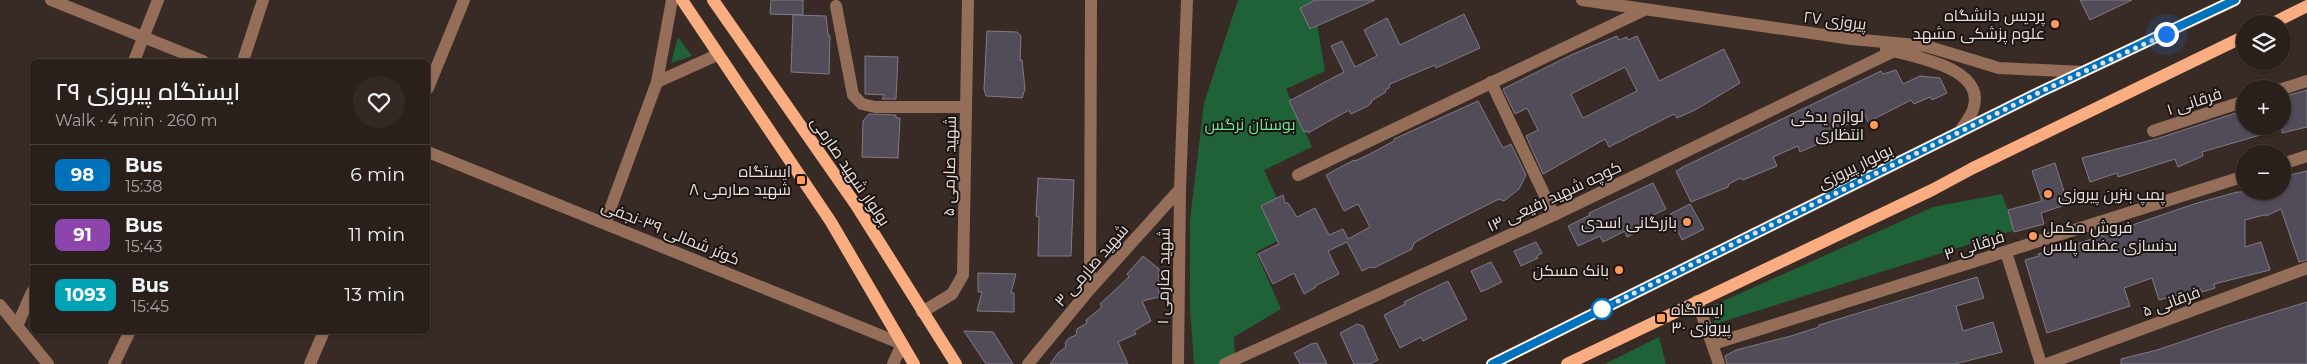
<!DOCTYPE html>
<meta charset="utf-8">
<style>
:root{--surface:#2a201b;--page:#322824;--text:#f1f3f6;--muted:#a5a3a3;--line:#463e3a}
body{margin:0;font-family:Montserrat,Cairo,sans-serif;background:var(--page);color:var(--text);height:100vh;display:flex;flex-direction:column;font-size:19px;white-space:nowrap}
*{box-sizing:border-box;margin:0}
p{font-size:16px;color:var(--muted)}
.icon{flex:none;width:28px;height:28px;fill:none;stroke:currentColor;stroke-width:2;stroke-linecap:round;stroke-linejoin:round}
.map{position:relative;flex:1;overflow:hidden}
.sheet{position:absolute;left:30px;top:59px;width:400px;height:275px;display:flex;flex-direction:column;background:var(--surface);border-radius:8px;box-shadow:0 1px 4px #0004,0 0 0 1px var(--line)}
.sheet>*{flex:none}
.badge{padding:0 10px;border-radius:8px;font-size:18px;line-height:32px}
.buttons{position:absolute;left:2236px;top:15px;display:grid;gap:10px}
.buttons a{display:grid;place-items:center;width:55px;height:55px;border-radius:50%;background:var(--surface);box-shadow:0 1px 4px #0004,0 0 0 1px var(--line);font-size:25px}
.you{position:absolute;width:25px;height:25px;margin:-12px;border:4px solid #fff;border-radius:50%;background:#1a73e8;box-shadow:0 0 0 8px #1a73e833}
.map>.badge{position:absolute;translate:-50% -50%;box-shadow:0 0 0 2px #fff}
.round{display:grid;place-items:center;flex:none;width:52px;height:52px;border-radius:26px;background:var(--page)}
.overview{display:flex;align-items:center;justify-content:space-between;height:85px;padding:0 25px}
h1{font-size:24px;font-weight:600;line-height:38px}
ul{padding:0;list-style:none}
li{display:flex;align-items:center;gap:15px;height:60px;padding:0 25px;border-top:1px solid var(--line)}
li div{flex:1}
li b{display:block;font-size:19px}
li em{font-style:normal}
li .badge{min-width:55px;font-weight:700;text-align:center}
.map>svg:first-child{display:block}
.green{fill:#206238}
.building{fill:#524b58;stroke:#827a88;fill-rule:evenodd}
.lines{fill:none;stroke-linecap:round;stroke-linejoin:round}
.minor{stroke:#946e59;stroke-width:12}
.major{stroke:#faad80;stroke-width:12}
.line-casing{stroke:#fff;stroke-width:11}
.line{stroke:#0072bc;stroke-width:8}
.walk{stroke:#e8dfdb;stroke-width:5;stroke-dasharray:0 9}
.poi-dot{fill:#ff9b5a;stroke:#1b1412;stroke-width:2}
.stop-dot{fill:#fff;stroke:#0072bc;stroke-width:2.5}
.labels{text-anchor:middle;stroke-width:4;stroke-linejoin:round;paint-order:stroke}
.poi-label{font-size:16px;fill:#e8dfdb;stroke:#1b1412;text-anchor:end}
.street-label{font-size:16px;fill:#e8dfdb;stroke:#1b1412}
.park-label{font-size:16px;fill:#6ee696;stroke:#1b1412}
</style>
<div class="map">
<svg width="2307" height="364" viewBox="0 0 2307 364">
<rect width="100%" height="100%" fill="#382a24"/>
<g class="green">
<path d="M1238,0H1313L1325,71L1286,89L1312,147L1264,170L1293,233L1256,252L1281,309L1234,337L1235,364H1194L1190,307V220L1204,103Z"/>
<path d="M678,37L692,56L671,63Z"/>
<path d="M2002,194L2015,230L1715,324L1710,307L1933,207Z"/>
<path d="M1659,337L1666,364H1605Z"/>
</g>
<g class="building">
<path d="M771,0H803V15L770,14Z"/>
<path d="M1315,0H1375L1310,29L1300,8Z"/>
<path d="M2080,0H2132L2090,20Z"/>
<path d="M1464,14L1480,48L1436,68L1435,65L1390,84L1389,88L1385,90L1386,92L1371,101L1372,102L1368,106L1351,114L1349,110L1308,133L1307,131L1304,132L1289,101L1344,72L1331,46L1342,41L1355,67L1377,56L1364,30L1387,18L1400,45Z"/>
<path d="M793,15L826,16L828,35L830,36L829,74L791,72Z"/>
<path d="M987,31L1017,32L1021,36L1020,60H1022L1025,89L1022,98L986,96L984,89Z"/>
<path d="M1617,36L1619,40L1627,37L1628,40L1637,36L1659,81L1724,49L1740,83L1695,110L1677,118L1674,114L1609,147L1605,139L1543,174L1526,136L1538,130L1527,108L1515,114L1503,89L1571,55ZM1625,67L1637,91L1583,118L1571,94Z"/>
<path d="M865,56L898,57L896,99H882L885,95L865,94Z"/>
<path d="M1896,70L1903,84L1920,76L1940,78L1947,93L1932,100L1930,97L1914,104L1911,100L1868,122L1865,115L1842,127L1846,132L1800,152L1798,146L1773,157L1777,166L1743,180L1740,178L1729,184L1728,187L1691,202L1676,171L1683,167L1881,71L1883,74Z"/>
<path d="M2307,90V127L2282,133V97Z"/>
<path d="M1478,101L1503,148L1511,144L1526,175L1519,189L1504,201L1499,199L1435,231L1414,243L1412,249L1374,268L1370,267L1362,271L1347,242L1328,251L1339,274L1315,286L1316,287L1304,294L1294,273L1273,284L1258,254L1279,244L1261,206L1283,195L1285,203H1288L1297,217L1315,208L1329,235L1343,229L1348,239L1370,227L1358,204L1344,211L1326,175L1354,160L1355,161L1368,155L1394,141V139Z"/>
<path d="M2245,110V126H2280L2281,129L2202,152L2203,156L2178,167L2175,159L2118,177L2117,173L2090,182L2082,158L2156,139Z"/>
<path d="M869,114L896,115V118H900L898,158L862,157L863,121Z"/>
<path d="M2055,163L2068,204L2041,213L2044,224L2014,232L2008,210L2042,201L2032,171Z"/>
<path d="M2307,171V260L2299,262L2281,209L2266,216L2264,215L2245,220V247L2261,242L2270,270L2214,284L2215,288L2202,292L2201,289L2159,300L2152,278L2124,288L2130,306L2047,333L2025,260L2039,256L2038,254L2068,247L2194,204L2237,192L2282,191V177Z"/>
<path d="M1038,178L1074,180L1071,256H1038L1039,217L1036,216Z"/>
<path d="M1653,183L1666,209L1645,219L1648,226L1627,237L1625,231L1603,242L1600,236L1578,246L1568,226L1590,215L1589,213Z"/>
<path d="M1690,204L1704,229L1682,240L1670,214Z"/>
<path d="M1536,242L1542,253L1537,256L1538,258L1521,266L1514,251Z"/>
<path d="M1143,256L1159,269V297L1142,301L1151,321L1134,331L1136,334L1118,342L1128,364H1050L1058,353L1066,347L1065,343L1069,338L1076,335L1077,329L1087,323L1086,320L1102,307L1100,304L1129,277L1127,274Z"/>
<path d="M1491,262L1502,282L1481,292L1471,271Z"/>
<path d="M978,273L1016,274L1011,293H1014V312L977,311L982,292H978Z"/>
<path d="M1977,277L1984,298L1956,306L1963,331L1993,322L2002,352L1955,364H1727L1725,356L1736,350L1791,336L1819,327V325Z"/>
<path d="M1448,281L1467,319L1423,341L1421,337L1400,348L1384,315L1405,304L1404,302Z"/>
<path d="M2307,302V364H2121V359L2157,350L2228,326Z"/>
<path d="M1357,324L1363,326L1378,360L1370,364H1354L1340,333Z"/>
<path d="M964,331L993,332L1013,364H986Z"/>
<path d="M1317,343L1327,364H1300L1294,353L1311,344Z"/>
</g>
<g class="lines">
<g class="minor">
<path d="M51,0L203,61"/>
<path d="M1582,0L1852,39L1926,46L1999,68L2083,72"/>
<path d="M836,6L853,95L862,104L875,107H966"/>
<path d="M1886,49C1913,57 1988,67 1973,110C1970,118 1963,126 1959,133"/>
<path d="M134,61L158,0"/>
<path d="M243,61L263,0"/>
<path d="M657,82L717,55"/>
<path d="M1491,82L1554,215"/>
<path d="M428,88L464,0"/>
<path d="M2282,89L2307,81"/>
<path d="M2153,131L2245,101"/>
<path d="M428,152L902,344L893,364"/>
<path d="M2282,164L2307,156"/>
<path d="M1298,175L1644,10"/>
<path d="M605,223L657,82L672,0"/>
<path d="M2006,252L2041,364"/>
<path d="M1090,289L1091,0"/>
<path d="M1697,301L1719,364"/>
<path d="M0,305L48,364"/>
<path d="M922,312L952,294L963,275L968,0"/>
<path d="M17,326L32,292"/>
<path d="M1713,344L2245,176"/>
<path d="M114,364L130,331"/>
<path d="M310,364L324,331"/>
<path d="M1028,364L1090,289L1180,189"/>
<path d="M1178,364L1180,189L1187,0"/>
<path d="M1225,364L1554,215L1894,51"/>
<path d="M2047,364L2307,268"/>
</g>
<g class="major">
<path d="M682,0L831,222L914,364"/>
<path d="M713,0L856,205L956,364"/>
<path d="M2271,24L2307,6"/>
<path d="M1492,364L2042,91L2235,0"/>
<path d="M1567,364L1932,190L1973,168L2245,36"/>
</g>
</g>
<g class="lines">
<defs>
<path id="line" d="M1492,364L2042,91L2235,0"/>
</defs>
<use href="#line" class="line-casing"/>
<use href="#line" class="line"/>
<path class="walk" d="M1602,309L2042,91L2166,34"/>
</g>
<g class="poi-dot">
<circle cx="2055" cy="24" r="5"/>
<circle cx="1874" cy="125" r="5"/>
<rect x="796" y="175" width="10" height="10" rx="2.5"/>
<circle cx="2048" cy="194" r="5"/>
<circle cx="1687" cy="222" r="5"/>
<circle cx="2033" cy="236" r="5"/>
<circle cx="1619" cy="270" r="5"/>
<rect x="1656" y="313" width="10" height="10" rx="2.5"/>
</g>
<circle class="stop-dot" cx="1602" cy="309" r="10"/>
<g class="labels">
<g class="poi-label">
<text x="2045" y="21">پردیس دانشگاه<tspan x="2045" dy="18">علوم پزشکی مشهد</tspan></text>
<text x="1864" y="122">لوازم یدکی<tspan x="1864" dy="18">انتظاری</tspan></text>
<text x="791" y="177">ایستگاه<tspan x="791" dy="18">شهید صارمی ۸</tspan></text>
<text x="2058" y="200" text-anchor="start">پمپ بنزین پیروزی</text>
<text x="1677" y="228">بازرگانی اسدی</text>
<text x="2043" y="233" text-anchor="start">فروش مکمل<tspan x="2043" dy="18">بدنسازی عضله پلاس</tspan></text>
<text x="1609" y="276">بانک مسکن</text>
<text x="1671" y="315" text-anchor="start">ایستگاه<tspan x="1671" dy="18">پیروزی ۳۰</tspan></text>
</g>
<g class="street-label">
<text transform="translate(1835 20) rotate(7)" y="6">پیروزی ۲۷</text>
<text transform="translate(2194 101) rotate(-18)" y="6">فرقانی ۱</text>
<text transform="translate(949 166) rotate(-89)" y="6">شهید صارمی ۵</text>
<text transform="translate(1855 166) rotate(-26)" y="6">بولوار پیروزی</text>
<text transform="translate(851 171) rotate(56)" y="6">بولوار شهید صارمی</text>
<text transform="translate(1554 196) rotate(-25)" y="6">کوچه شهید رفیعی ۱۳</text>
<text transform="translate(671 232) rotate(22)" y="6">کوثر شمالی ۳۹-نجفی</text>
<text transform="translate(1974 245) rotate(-18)" y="6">فرقانی ۳</text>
<text transform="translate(1091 265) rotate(-49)" y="6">شهید صارمی ۳</text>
<text transform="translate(1163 276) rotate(-89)" y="6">شهید صارمی ۱</text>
<text transform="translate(2171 301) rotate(-20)" y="6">فرقانی ۵</text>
</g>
<g class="park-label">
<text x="1250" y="130">بوستان نرگس</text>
</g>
</g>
</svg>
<div class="buttons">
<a><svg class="icon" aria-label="layers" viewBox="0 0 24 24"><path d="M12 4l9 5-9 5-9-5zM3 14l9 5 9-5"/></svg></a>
<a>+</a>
<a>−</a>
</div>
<div class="you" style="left:2166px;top:34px"></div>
<section class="sheet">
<div class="overview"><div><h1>ایستگاه پیروزی ۲۹</h1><p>Walk · 4 min · 260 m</p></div><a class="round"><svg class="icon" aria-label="heart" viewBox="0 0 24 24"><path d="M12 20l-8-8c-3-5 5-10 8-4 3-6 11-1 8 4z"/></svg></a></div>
<ul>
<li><span class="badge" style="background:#0072bc;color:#fff">98</span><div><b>Bus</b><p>15:38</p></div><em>6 min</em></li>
<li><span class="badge" style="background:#8e44ad;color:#fff">91</span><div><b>Bus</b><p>15:43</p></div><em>11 min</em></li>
<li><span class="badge" style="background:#00a3b4;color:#fff">1093</span><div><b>Bus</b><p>15:45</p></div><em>13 min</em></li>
</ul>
</section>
</div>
